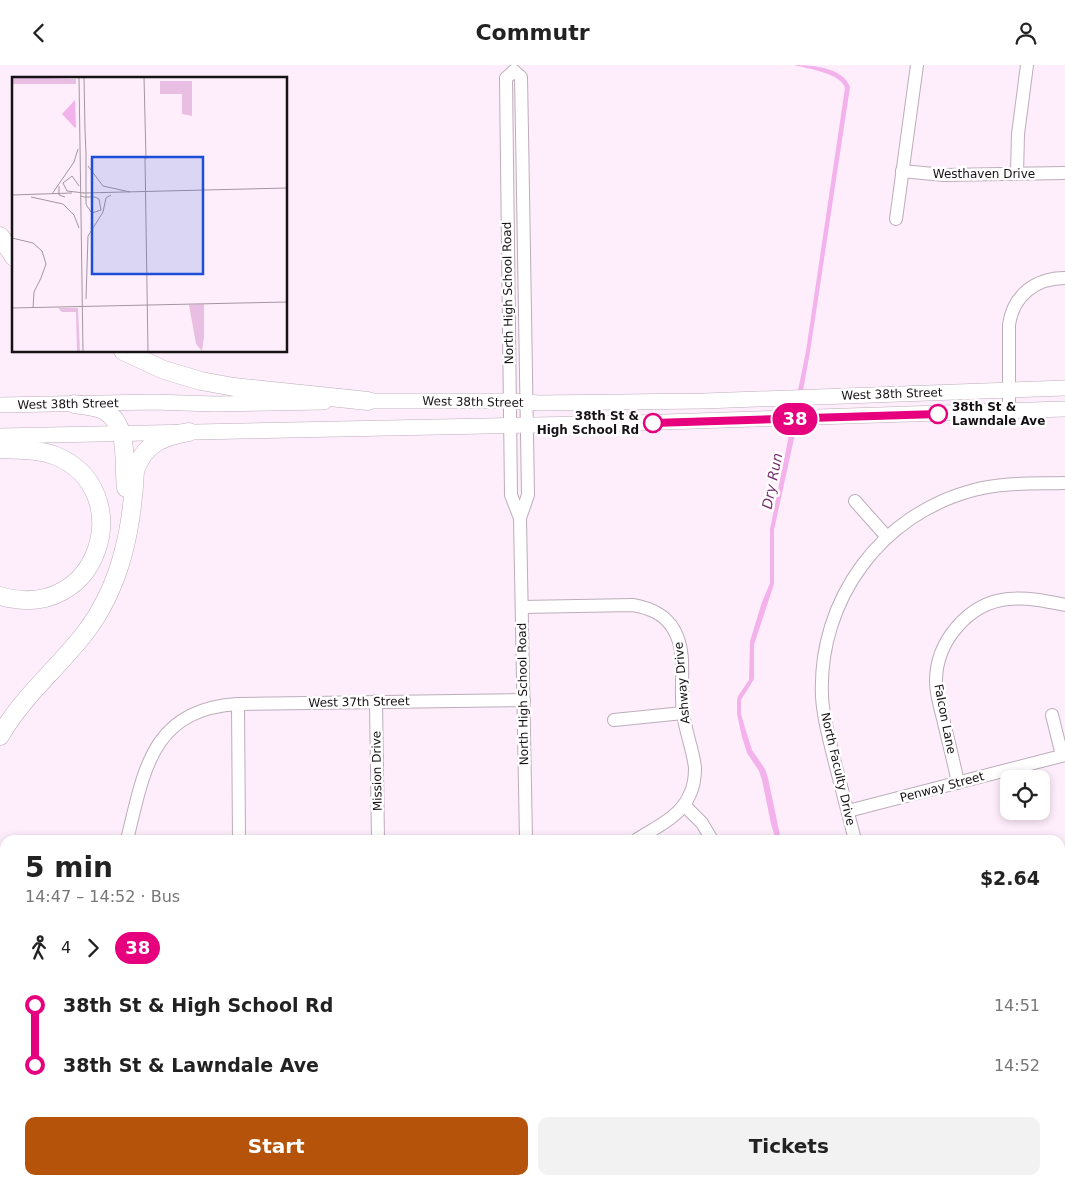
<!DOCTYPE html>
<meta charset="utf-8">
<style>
:root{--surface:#fff;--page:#f2f2f2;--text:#222;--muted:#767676;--accent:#b45309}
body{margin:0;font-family:"DejaVu Sans",sans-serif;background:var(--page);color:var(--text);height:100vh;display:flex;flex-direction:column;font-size:19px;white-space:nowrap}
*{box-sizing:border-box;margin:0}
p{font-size:16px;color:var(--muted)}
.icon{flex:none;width:28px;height:28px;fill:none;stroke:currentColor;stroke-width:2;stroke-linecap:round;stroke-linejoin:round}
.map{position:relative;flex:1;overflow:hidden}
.drawer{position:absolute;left:0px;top:770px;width:1065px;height:350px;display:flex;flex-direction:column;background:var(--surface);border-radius:15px 15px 0 0;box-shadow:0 2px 8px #0003}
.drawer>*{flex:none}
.badge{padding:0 10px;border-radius:16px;font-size:18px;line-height:32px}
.fabs{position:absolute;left:1000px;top:705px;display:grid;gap:10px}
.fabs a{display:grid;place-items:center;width:50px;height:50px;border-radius:10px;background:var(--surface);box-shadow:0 2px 8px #0003;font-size:25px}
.map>.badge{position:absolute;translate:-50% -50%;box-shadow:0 0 0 2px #fff}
.legs{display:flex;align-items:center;gap:8px;height:55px;padding:0 25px;font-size:16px}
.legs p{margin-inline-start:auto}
.overview{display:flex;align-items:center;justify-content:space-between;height:85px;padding:0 25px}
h1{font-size:28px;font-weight:700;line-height:38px}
.action{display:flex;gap:10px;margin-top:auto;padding:10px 25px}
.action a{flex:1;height:58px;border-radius:10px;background:var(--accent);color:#fff;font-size:20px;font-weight:700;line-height:58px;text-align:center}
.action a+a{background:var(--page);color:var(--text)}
ul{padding:0 25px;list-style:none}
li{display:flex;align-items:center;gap:18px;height:60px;font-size:19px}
li i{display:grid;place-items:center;width:8px;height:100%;margin:0 6px;background:currentColor}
li i::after{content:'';width:12px;height:12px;margin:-6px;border:4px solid;border-radius:50%;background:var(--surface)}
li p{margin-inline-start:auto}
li:first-child i{background:linear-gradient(#0000 50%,currentColor 0)}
li:last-child i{background:linear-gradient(currentColor 50%,#0000 0)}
header{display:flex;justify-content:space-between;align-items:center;height:65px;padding:0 25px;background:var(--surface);font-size:22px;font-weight:700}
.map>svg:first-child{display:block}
.water{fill:#f3b2eb}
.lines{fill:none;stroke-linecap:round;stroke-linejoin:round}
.minor-casing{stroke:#bcadba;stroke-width:14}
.major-casing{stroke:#bcadba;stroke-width:16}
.highway-casing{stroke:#bcadba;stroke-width:19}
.minor{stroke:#fff;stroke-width:12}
.major{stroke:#fff;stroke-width:15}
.highway{stroke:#fff;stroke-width:18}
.line-1-casing{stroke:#fff;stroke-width:11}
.line-1{stroke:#e6007e;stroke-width:8}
.stop-1-dot{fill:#fff;stroke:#e6007e;stroke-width:2.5}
.labels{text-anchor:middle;stroke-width:5;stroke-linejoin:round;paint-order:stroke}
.street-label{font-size:12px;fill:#171216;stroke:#fff}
.stop-label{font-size:12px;font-weight:bold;fill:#171216;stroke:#fff;text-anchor:start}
.water-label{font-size:14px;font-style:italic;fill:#7b3175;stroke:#fff}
.inset-road{fill:none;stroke:#a2969f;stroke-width:1}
.view{fill:#1d4ed8;fill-opacity:0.15;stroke:#1d4ed8;stroke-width:2.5}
.inset-edge{fill:none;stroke:#171216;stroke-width:2.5}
</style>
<header><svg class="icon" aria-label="back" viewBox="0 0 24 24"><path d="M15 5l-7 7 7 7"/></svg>Commutr<svg class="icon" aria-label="person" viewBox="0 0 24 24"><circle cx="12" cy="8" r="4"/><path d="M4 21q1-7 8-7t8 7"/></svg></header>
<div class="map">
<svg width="1065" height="1120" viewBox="0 0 1065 1120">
<rect width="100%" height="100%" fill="#feeefb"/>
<path class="water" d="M794,0C811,0 843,2 850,22L810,287L795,369L774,465V519L754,580V614L741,635V649L746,666L752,685L765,704L768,713L781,775H776L771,759L762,715L759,706L747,688L742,672L737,649V635L738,631L749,615L750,576L762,537L770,518V464L806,286L845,23C841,8 808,4 794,0Z"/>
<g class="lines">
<defs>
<g id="minor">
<path d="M514,6L521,12L522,67L528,430L520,453L526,775"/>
<path d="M514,6L506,13L511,430L520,453"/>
<path d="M902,106L944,110L1065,108"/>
<path d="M1017,109L1018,69L1027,0"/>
<path d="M896,154L917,0"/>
<path d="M1009,346V260C1013,230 1036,213 1065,213"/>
<path d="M855,436L887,472"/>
<path d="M522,542L633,540C650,543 665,549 674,565C688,589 679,620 683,647C685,666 693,684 695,703C695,712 694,721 690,729C681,752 656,762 636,775"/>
<path d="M376,636L378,775"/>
<path d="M238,639L239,775"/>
<path d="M1052,650L1062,690"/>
<path d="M614,655L683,648"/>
<path d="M958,718C954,698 949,678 944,658C941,644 936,631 936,616C936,577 968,538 1008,534C1027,532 1046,536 1065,540"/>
<path d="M684,740L702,758L712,775"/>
<path d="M848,746L1065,690"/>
<path d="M127,775C144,706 151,644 238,639L524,635"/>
<path d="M855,775C848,748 841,721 834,694C829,673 823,653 822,631C818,535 881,449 974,425C1004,417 1035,419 1065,418"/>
<path d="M1060,809H1065"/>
<path d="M3,879L5,880"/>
<path d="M1060,1033H1065"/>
<path d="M80,1115V1120"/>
<path d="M174,1115V1120"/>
<path d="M530,1115L531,1120"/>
<path d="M615,1115V1120"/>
<path d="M954,1115L955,1120"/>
<path d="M259,1120V1115"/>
</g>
<g id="major">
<path d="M357,336H509L539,338L704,336L1065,323"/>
<path d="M0,340L153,337L215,339L324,337"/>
<path d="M0,371L634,358L1065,344"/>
</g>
<g id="highway">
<path d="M0,171L14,192"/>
<path d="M123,286L164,305L201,316L234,322L368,336"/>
<path d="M74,339C84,341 96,341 105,346C130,361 123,399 126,423"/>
<path d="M0,384C19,385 38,384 56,391C139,425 100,560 0,531"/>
<path d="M0,671C23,631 57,604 85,568C121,521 132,464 135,406C144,379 163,371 189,367"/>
</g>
</defs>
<use href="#minor" class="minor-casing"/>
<use href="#major" class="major-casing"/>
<use href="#highway" class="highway-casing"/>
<use href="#minor" class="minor"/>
<use href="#major" class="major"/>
<use href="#highway" class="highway"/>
</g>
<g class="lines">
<defs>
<path id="line-1" d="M653,358L938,349"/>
</defs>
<use href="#line-1" class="line-1-casing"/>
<use href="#line-1" class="line-1"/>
</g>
<g class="stop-1-dot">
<circle cx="938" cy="349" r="9"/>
<circle cx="653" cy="358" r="9"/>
</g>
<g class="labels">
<g class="street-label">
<text x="984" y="113">Westhaven Drive</text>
<text transform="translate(508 228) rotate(-91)" y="4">North High School Road</text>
<text transform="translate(892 329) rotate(-2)" y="4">West 38th Street</text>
<text transform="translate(473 337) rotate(1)" y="4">West 38th Street</text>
<text transform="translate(68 339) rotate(-1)" y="4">West 38th Street</text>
<text transform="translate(682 618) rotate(-95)" y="4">Ashway Drive</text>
<text transform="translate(523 629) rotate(-91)" y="4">North High School Road</text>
<text transform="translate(359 637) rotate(-1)" y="4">West 37th Street</text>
<text transform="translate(945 654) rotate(79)" y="4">Falcon Lane</text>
<text transform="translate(838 704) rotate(77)" y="4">North Faculty Drive</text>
<text transform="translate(377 706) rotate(-91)" y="4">Mission Drive</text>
<text transform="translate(942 722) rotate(-15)" y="4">Penway Street</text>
</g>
<g class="stop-label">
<text x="952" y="346">38th St &amp;<tspan x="952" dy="14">Lawndale Ave</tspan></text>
<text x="639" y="355" text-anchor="end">38th St &amp;<tspan x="639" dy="14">High School Rd</tspan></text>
</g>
<g class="water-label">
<text transform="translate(772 416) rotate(-79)" y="5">Dry Run</text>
</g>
</g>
<g transform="translate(12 12)">
<rect width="275" height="275" fill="#feeefb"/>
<path d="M0,0L64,2V7H0ZM148,4H180V39L170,37V17H148ZM192,227V260L190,274L184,267L177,228ZM46,231H66L68,275H65L64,235H50Z" fill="#e9bee3"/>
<path d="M63,23L64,50L63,51L50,37Z" fill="#f3b2eb"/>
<path class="inset-road" d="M67,0L71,275M132,0L134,82M133,81L136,275M76,89L91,109L118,115M47,109V118L53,120M67,109L60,99L51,106L55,114L72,116M71,116L275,111M40,117L62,85L66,72M0,118L60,116M69,119L72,120H83L87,122L89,133L80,136L75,129L74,127V77L73,53L72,0M19,120L51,127L62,138L67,151M0,161L21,166L30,174L34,187L29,201M74,222L76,159L91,135L94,121L99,118M0,231L275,225M21,231L22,215L29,201"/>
<path class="view" d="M80,80H191V197H80Z"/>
<rect width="275" height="275" class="inset-edge"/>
</g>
</svg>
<div class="fabs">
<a><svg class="icon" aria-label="locate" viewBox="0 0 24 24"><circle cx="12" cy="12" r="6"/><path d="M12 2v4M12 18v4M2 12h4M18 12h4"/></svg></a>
</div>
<b class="badge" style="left:795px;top:354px;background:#e6007e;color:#fff">38</b>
<section class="drawer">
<div class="overview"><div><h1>5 min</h1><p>14:47 – 14:52 · Bus</p></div><b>$2.64</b></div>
<div class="legs"><svg class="icon" aria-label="walk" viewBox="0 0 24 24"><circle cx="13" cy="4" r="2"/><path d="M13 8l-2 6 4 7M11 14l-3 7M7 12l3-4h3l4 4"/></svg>4<svg class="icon" aria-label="forward" viewBox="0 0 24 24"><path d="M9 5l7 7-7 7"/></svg><b class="badge" style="background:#e6007e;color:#fff">38</b></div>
<ul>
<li><i style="color:#e6007e"></i><b>38th St &amp; High School Rd</b><p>14:51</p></li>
<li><i style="color:#e6007e"></i><b>38th St &amp; Lawndale Ave</b><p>14:52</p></li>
</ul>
<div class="action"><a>Start</a><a>Tickets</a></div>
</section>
</div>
